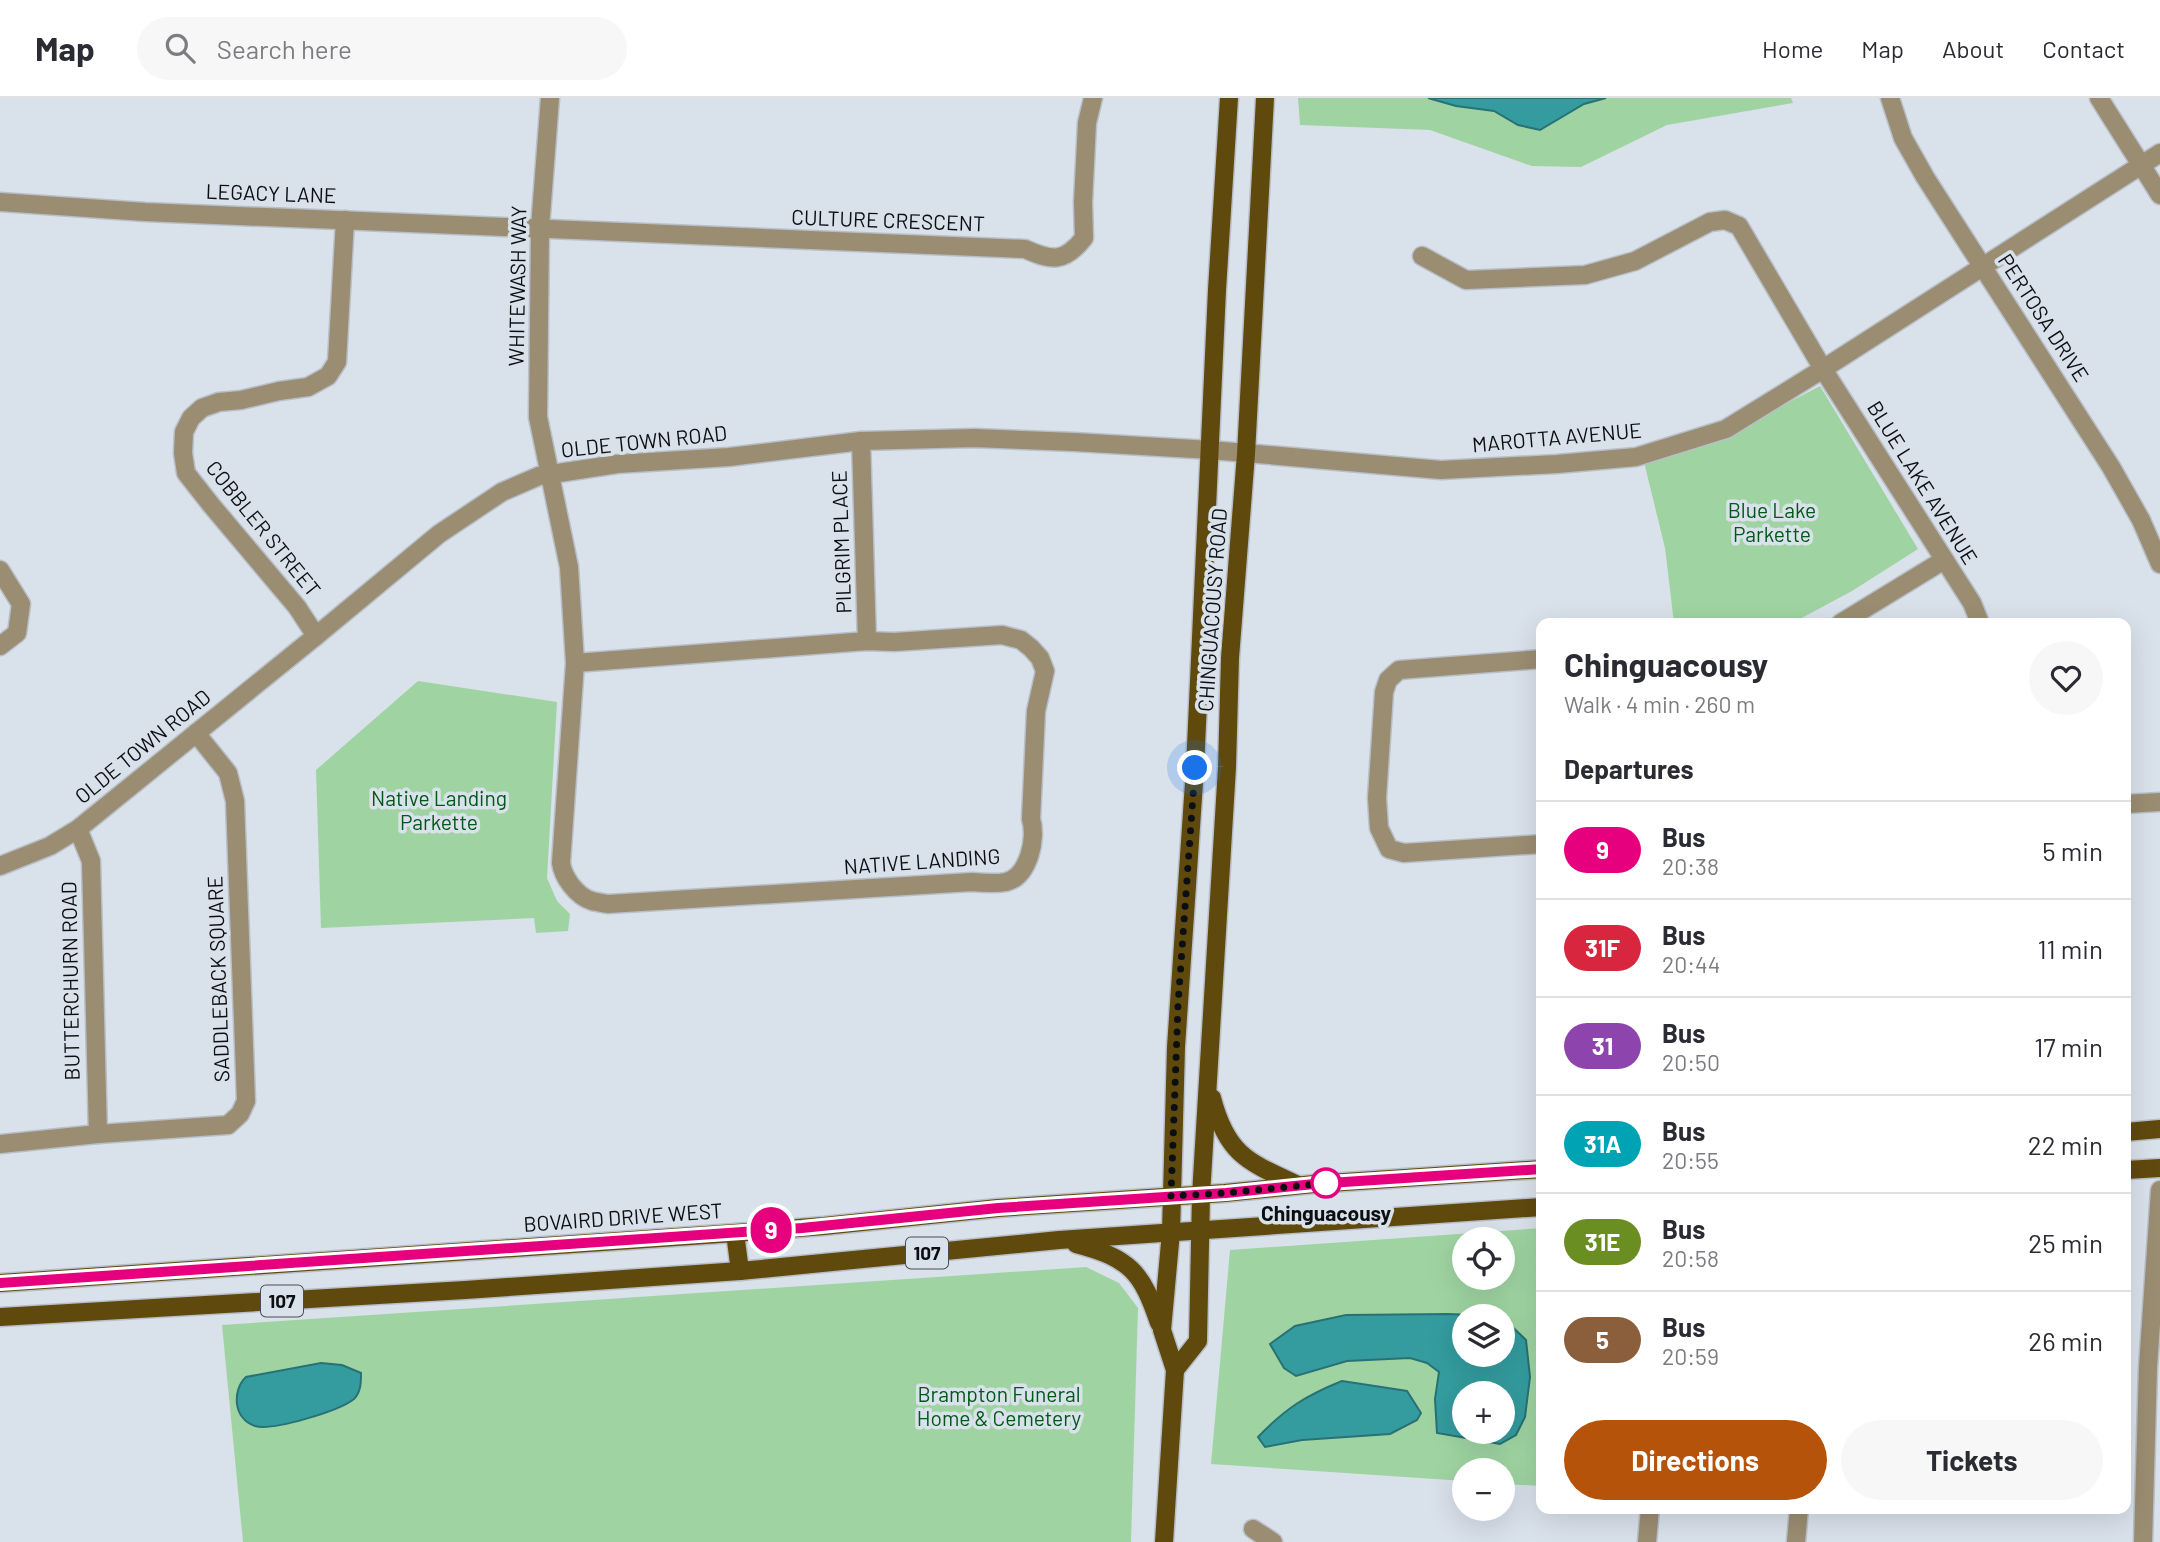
<!DOCTYPE html>
<meta charset="utf-8">
<style>
:root{--surface:#fff;--page:#f7f7f7;--text:#2b2b33;--muted:#7c7c81;--line:#e1e1e2;--accent:#b45309}
body{margin:0;font-family:Barlow,sans-serif;background:var(--page);color:var(--text);height:100vh;display:flex;flex-direction:column;font-size:26px;white-space:nowrap}
*{box-sizing:border-box;margin:0}
p{font-size:23px;color:var(--muted)}
.icon{flex:none;width:38px;height:38px;fill:none;stroke:currentColor;stroke-width:2;stroke-linecap:round;stroke-linejoin:round}
.map{position:relative;flex:1;overflow:hidden}
.side{position:absolute;left:1536px;top:520px;width:595px;height:896px;display:flex;flex-direction:column;background:var(--surface);border-radius:14px;box-shadow:0 7px 28px #0002}
.side>*{flex:none}
.badge{padding:0 14px;border-radius:23px;font-size:24px;line-height:46px}
.controls{position:absolute;left:1452px;top:1129px;display:grid;gap:14px}
.controls a{display:grid;place-items:center;width:63px;height:63px;border-radius:50%;background:var(--surface);box-shadow:0 7px 28px #0002;font-size:35px}
.you{position:absolute;width:35px;height:35px;margin:-18px;border:5px solid #fff;border-radius:50%;background:#1a73e8;box-shadow:0 0 0 10px #1a73e833}
.map>.badge{position:absolute;translate:-50% -50%;box-shadow:0 0 0 4px #fff}
h2{padding:0 28px;font-size:26px;line-height:63px}
.round{display:grid;place-items:center;flex:none;width:74px;height:74px;border-radius:37px;background:var(--page)}
.headline{display:flex;align-items:center;justify-content:space-between;height:119px;padding:0 28px}
h1{font-size:33px;font-weight:700;line-height:52px}
.cta{display:flex;gap:14px;margin-top:auto;padding:14px 28px}
.cta a{flex:1;height:80px;border-radius:42px;background:var(--accent);color:#fff;font-size:28px;font-weight:700;line-height:80px;text-align:center}
.cta a+a{background:var(--page);color:var(--text)}
ul{padding:0;list-style:none}
li{display:flex;align-items:center;gap:21px;height:98px;padding:0 28px;border-top:2px solid var(--line)}
li div{flex:1}
li b{display:block;font-size:26px}
li em{font-style:normal}
li .badge{min-width:77px;font-weight:700;text-align:center}
header{display:flex;align-items:center;gap:42px;box-sizing:border-box;height:98px;padding:0 35px;background:var(--surface);border-bottom:2px solid var(--line)}
header strong{font-size:33px}
nav{display:flex;gap:38px;margin-inline-start:auto;font-size:24px}
.search{width:490px;height:63px;background:var(--page);display:flex;align-items:center;gap:18px;box-sizing:border-box;padding:0 24px;border-radius:38px;color:var(--muted);font-size:26px}
.map>svg:first-child{display:block}
.green{fill:#9fd4a2;fill-rule:evenodd}
.water{fill:#349c9f;stroke:#287275;stroke-width:2;fill-rule:evenodd}
.lines{fill:none;stroke-linecap:round;stroke-linejoin:round}
.minor-casing{stroke:#b8bfc8;stroke-width:21}
.major-casing{stroke:#b8bfc8;stroke-width:21}
.minor{stroke:#9a8d72;stroke-width:18}
.major{stroke:#60490d;stroke-width:18}
.line-casing{stroke:#fff;stroke-width:16}
.line{stroke:#e6007e;stroke-width:10}
.walk{stroke:#0c0f12;stroke-width:7;stroke-dasharray:0 12.6}
.stop-dot{fill:#fff;stroke:#e6007e;stroke-width:3.5}
.labels{text-anchor:middle;stroke-width:7;stroke-linejoin:round;paint-order:stroke}
.shield{fill:#d9e1eb;stroke:#4a4e53;stroke-width:2}
.shield-label{font-size:19px;font-weight:bold;fill:#0c0f12}
.street-label{font-size:21px;fill:#0c0f12;stroke:#d9e1eb}
.park-label{font-size:21px;fill:#015918;stroke:#d9e1eb}
.stop-label{font-size:21px;font-weight:bold;fill:#0c0f12;stroke:#d9e1eb}
</style>
<header>
<strong>Map</strong>
<div class="search"><svg class="icon" aria-label="search" viewBox="0 0 24 24"><circle cx="10" cy="10" r="6"/><path d="M15 15l6 6"/></svg>Search here</div>
<nav><a>Home</a><a>Map</a><a>About</a><a>Contact</a></nav>
</header>
<div class="map">
<svg width="2160" height="1444" viewBox="0 0 2160 1444">
<rect width="100%" height="100%" fill="#d9e1eb"/>
<g class="green">
<path d="M1298,0H1791L1793,5L1667,27L1581,69L1532,68L1430,32L1300,27Z"/>
<path d="M1820,288L1918,451L1852,493L1796,523L1674,525L1665,450L1644,364L1723,339Z"/>
<path d="M418,583L557,604L547,780L557,803L570,816L568,833L536,835L534,820L321,830L316,672Z"/>
<path d="M1542,1130V1388L1503,1386V1372H1465V1383L1211,1366L1230,1152ZM1465,1141H1503V1180H1465ZM1465,1218H1503V1256H1465ZM1465,1295H1503V1334H1465Z"/>
<path d="M1086,1169L1119,1185L1138,1210L1131,1444H243L222,1227Z"/>
</g>
<g class="water">
<path d="M1428,0H1606L1584,6L1540,32L1518,27L1494,13L1456,8Z"/>
<path d="M1448,1216L1502,1218H1465V1256H1503V1220L1526,1242L1530,1279L1525,1319L1516,1337L1500,1346L1437,1335L1435,1301L1439,1274L1427,1265L1410,1260L1347,1263L1296,1278L1284,1270L1270,1246L1295,1228L1346,1217ZM1465,1295H1503V1334H1465Z"/>
<path d="M321,1265L342,1267L361,1275C361,1284 361,1294 354,1301C339,1313 273,1333 255,1328C233,1321 232,1292 246,1279Z"/>
<path d="M1342,1283L1407,1293L1421,1315L1417,1322L1390,1336L1302,1342L1265,1349L1258,1339C1286,1310 1305,1298 1342,1283Z"/>
</g>
<g class="lines">
<defs>
<g id="minor">
<path d="M550,0L540,130L538,319L569,469L575,565L561,765C563,779 576,798 592,803C596,804 603,805 608,806L972,784C983,785 995,786 1006,784C1029,778 1037,740 1031,721L1036,613L1045,573L1040,560L1031,550L1021,542L1002,537L894,544L867,543L575,565"/>
<path d="M1890,0L1903,40L1925,79L2111,369L2141,422L2160,466"/>
<path d="M2099,0L2160,97"/>
<path d="M0,104L145,114L1025,151C1052,163 1064,165 1084,140L1083,104L1087,25L1093,0"/>
<path d="M1422,158L1466,182L1585,177L1635,163L1710,124L1725,122L1739,128L1823,271L1972,505L1980,525"/>
<path d="M861,343L867,543"/>
<path d="M0,472L21,506L17,535L0,548"/>
<path d="M1841,525L1944,462"/>
<path d="M316,538L297,509L212,408L186,375L183,355L184,334L191,320L202,310L219,304L241,302L279,293L308,289L328,278L337,264L345,122"/>
<path d="M1542,561L1399,572L1388,582L1384,594L1377,700L1379,730L1389,751L1404,755L1542,746"/>
<path d="M2126,706L2160,704"/>
<path d="M78,731L91,763L98,1036"/>
<path d="M0,768L50,748L78,731L316,538L439,436L502,394L539,378L617,366L729,359L861,343L974,340L1074,344L1211,352L1441,372L1557,366L1636,359L1726,331L1823,271L2160,55"/>
<path d="M0,1046L98,1036L228,1027L240,1016L246,1003L235,703L228,675L196,635"/>
<path d="M1253,1431L1273,1444"/>
<path d="M1647,1444L1650,1410"/>
<path d="M1796,1444L1799,1410"/>
<path d="M2143,1444L2148,1270L2160,1092"/>
</g>
<g id="major">
<path d="M1212,1000C1227,1057 1248,1064 1298,1087"/>
<path d="M2126,1034L2160,1031"/>
<path d="M2126,1072L2160,1070"/>
<path d="M735,1135L740,1173"/>
<path d="M1076,1146C1130,1160 1142,1174 1159,1225"/>
<path d="M0,1185L735,1135L824,1128L998,1110L1225,1095L1314,1086L1542,1071"/>
<path d="M0,1219L465,1192L740,1173L1059,1142L1542,1109"/>
<path d="M1175,1272L1198,1243L1201,1097L1227,669L1230,560L1246,356L1265,0"/>
<path d="M1164,1444L1175,1272L1162,1232L1171,1134L1176,949L1195,670L1217,192L1229,0"/>
</g>
</defs>
<use href="#minor" class="minor-casing"/>
<use href="#major" class="major-casing"/>
<use href="#minor" class="minor"/>
<use href="#major" class="major"/>
</g>
<g class="lines">
<defs>
<path id="line" d="M0,1185L802,1130L998,1110L1226,1095L1314,1086L1542,1071"/>
</defs>
<use href="#line" class="line-casing"/>
<use href="#line" class="line"/>
<path class="walk" d="M1195,670L1178,907L1171,1098L1226,1095L1326,1085"/>
</g>
<circle class="stop-dot" cx="1326" cy="1085" r="14"/>
<g class="labels">
<g class="shield">
<rect x="906" y="1139.5" width="42" height="31" rx="5"/>
<rect x="261" y="1187.5" width="42" height="31" rx="5"/>
</g>
<g class="shield-label">
<text x="927" y="1162">107</text>
<text x="282" y="1210">107</text>
</g>
<g class="street-label">
<text transform="translate(271 96) rotate(2)" y="7">LEGACY LANE</text>
<text transform="translate(888 123) rotate(2)" y="7">CULTURE CRESCENT</text>
<text transform="translate(518 188) rotate(-89)" y="7">WHITEWASH WAY</text>
<text transform="translate(2043 220) rotate(57)" y="7">PERTOSA DRIVE</text>
<text transform="translate(1557 340) rotate(-5)" y="7">MAROTTA AVENUE</text>
<text transform="translate(644 344) rotate(-6)" y="7">OLDE TOWN ROAD</text>
<text transform="translate(1922 385) rotate(58)" y="7">BLUE LAKE AVENUE</text>
<text transform="translate(263 431) rotate(51)" y="7">COBBLER STREET</text>
<text transform="translate(842 444) rotate(-92)" y="7">PILGRIM PLACE</text>
<text transform="translate(1213 512) rotate(-86)" y="7">CHINGUACOUSY ROAD</text>
<text transform="translate(143 649) rotate(-39)" y="7">OLDE TOWN ROAD</text>
<text transform="translate(922 764) rotate(-4)" y="7">NATIVE LANDING</text>
<text transform="translate(219 881) rotate(-92)" y="7">SADDLEBACK SQUARE</text>
<text transform="translate(71 883) rotate(-91)" y="7">BUTTERCHURN ROAD</text>
<text transform="translate(623 1120) rotate(-4)" y="7">BOVAIRD DRIVE WEST</text>
</g>
<g class="park-label">
<text x="1772" y="420">Blue Lake<tspan x="1772" dy="24">Parkette</tspan></text>
<text x="439" y="708">Native Landing<tspan x="439" dy="24">Parkette</tspan></text>
<text x="999" y="1304">Brampton Funeral<tspan x="999" dy="24">Home &amp; Cemetery</tspan></text>
</g>
<g class="stop-label">
<text x="1326" y="1123">Chinguacousy</text>
</g>
</g>
</svg>
<div class="controls">
<a><svg class="icon" aria-label="locate" viewBox="0 0 24 24"><circle cx="12" cy="12" r="6"/><path d="M12 2v4M12 18v4M2 12h4M18 12h4"/></svg></a>
<a><svg class="icon" aria-label="layers" viewBox="0 0 24 24"><path d="M12 4l9 5-9 5-9-5zM3 14l9 5 9-5"/></svg></a>
<a>+</a>
<a>−</a>
</div>
<div class="you" style="left:1195px;top:670px"></div>
<b class="badge" style="left:771px;top:1132px;background:#e6007e;color:#fff">9</b>
<section class="side">
<div class="headline"><div><h1>Chinguacousy</h1><p>Walk · 4 min · 260 m</p></div><a class="round"><svg class="icon" aria-label="heart" viewBox="0 0 24 24"><path d="M12 20l-8-8c-3-5 5-10 8-4 3-6 11-1 8 4z"/></svg></a></div>
<h2>Departures</h2>
<ul>
<li><span class="badge" style="background:#e6007e;color:#fff">9</span><div><b>Bus</b><p>20:38</p></div><em>5 min</em></li>
<li><span class="badge" style="background:#d7263d;color:#fff">31F</span><div><b>Bus</b><p>20:44</p></div><em>11 min</em></li>
<li><span class="badge" style="background:#8e44ad;color:#fff">31</span><div><b>Bus</b><p>20:50</p></div><em>17 min</em></li>
<li><span class="badge" style="background:#00a3b4;color:#fff">31A</span><div><b>Bus</b><p>20:55</p></div><em>22 min</em></li>
<li><span class="badge" style="background:#6b8e23;color:#fff">31E</span><div><b>Bus</b><p>20:58</p></div><em>25 min</em></li>
<li><span class="badge" style="background:#8b5e3c;color:#fff">5</span><div><b>Bus</b><p>20:59</p></div><em>26 min</em></li>
</ul>
<div class="cta"><a>Directions</a><a>Tickets</a></div>
</section>
</div>
